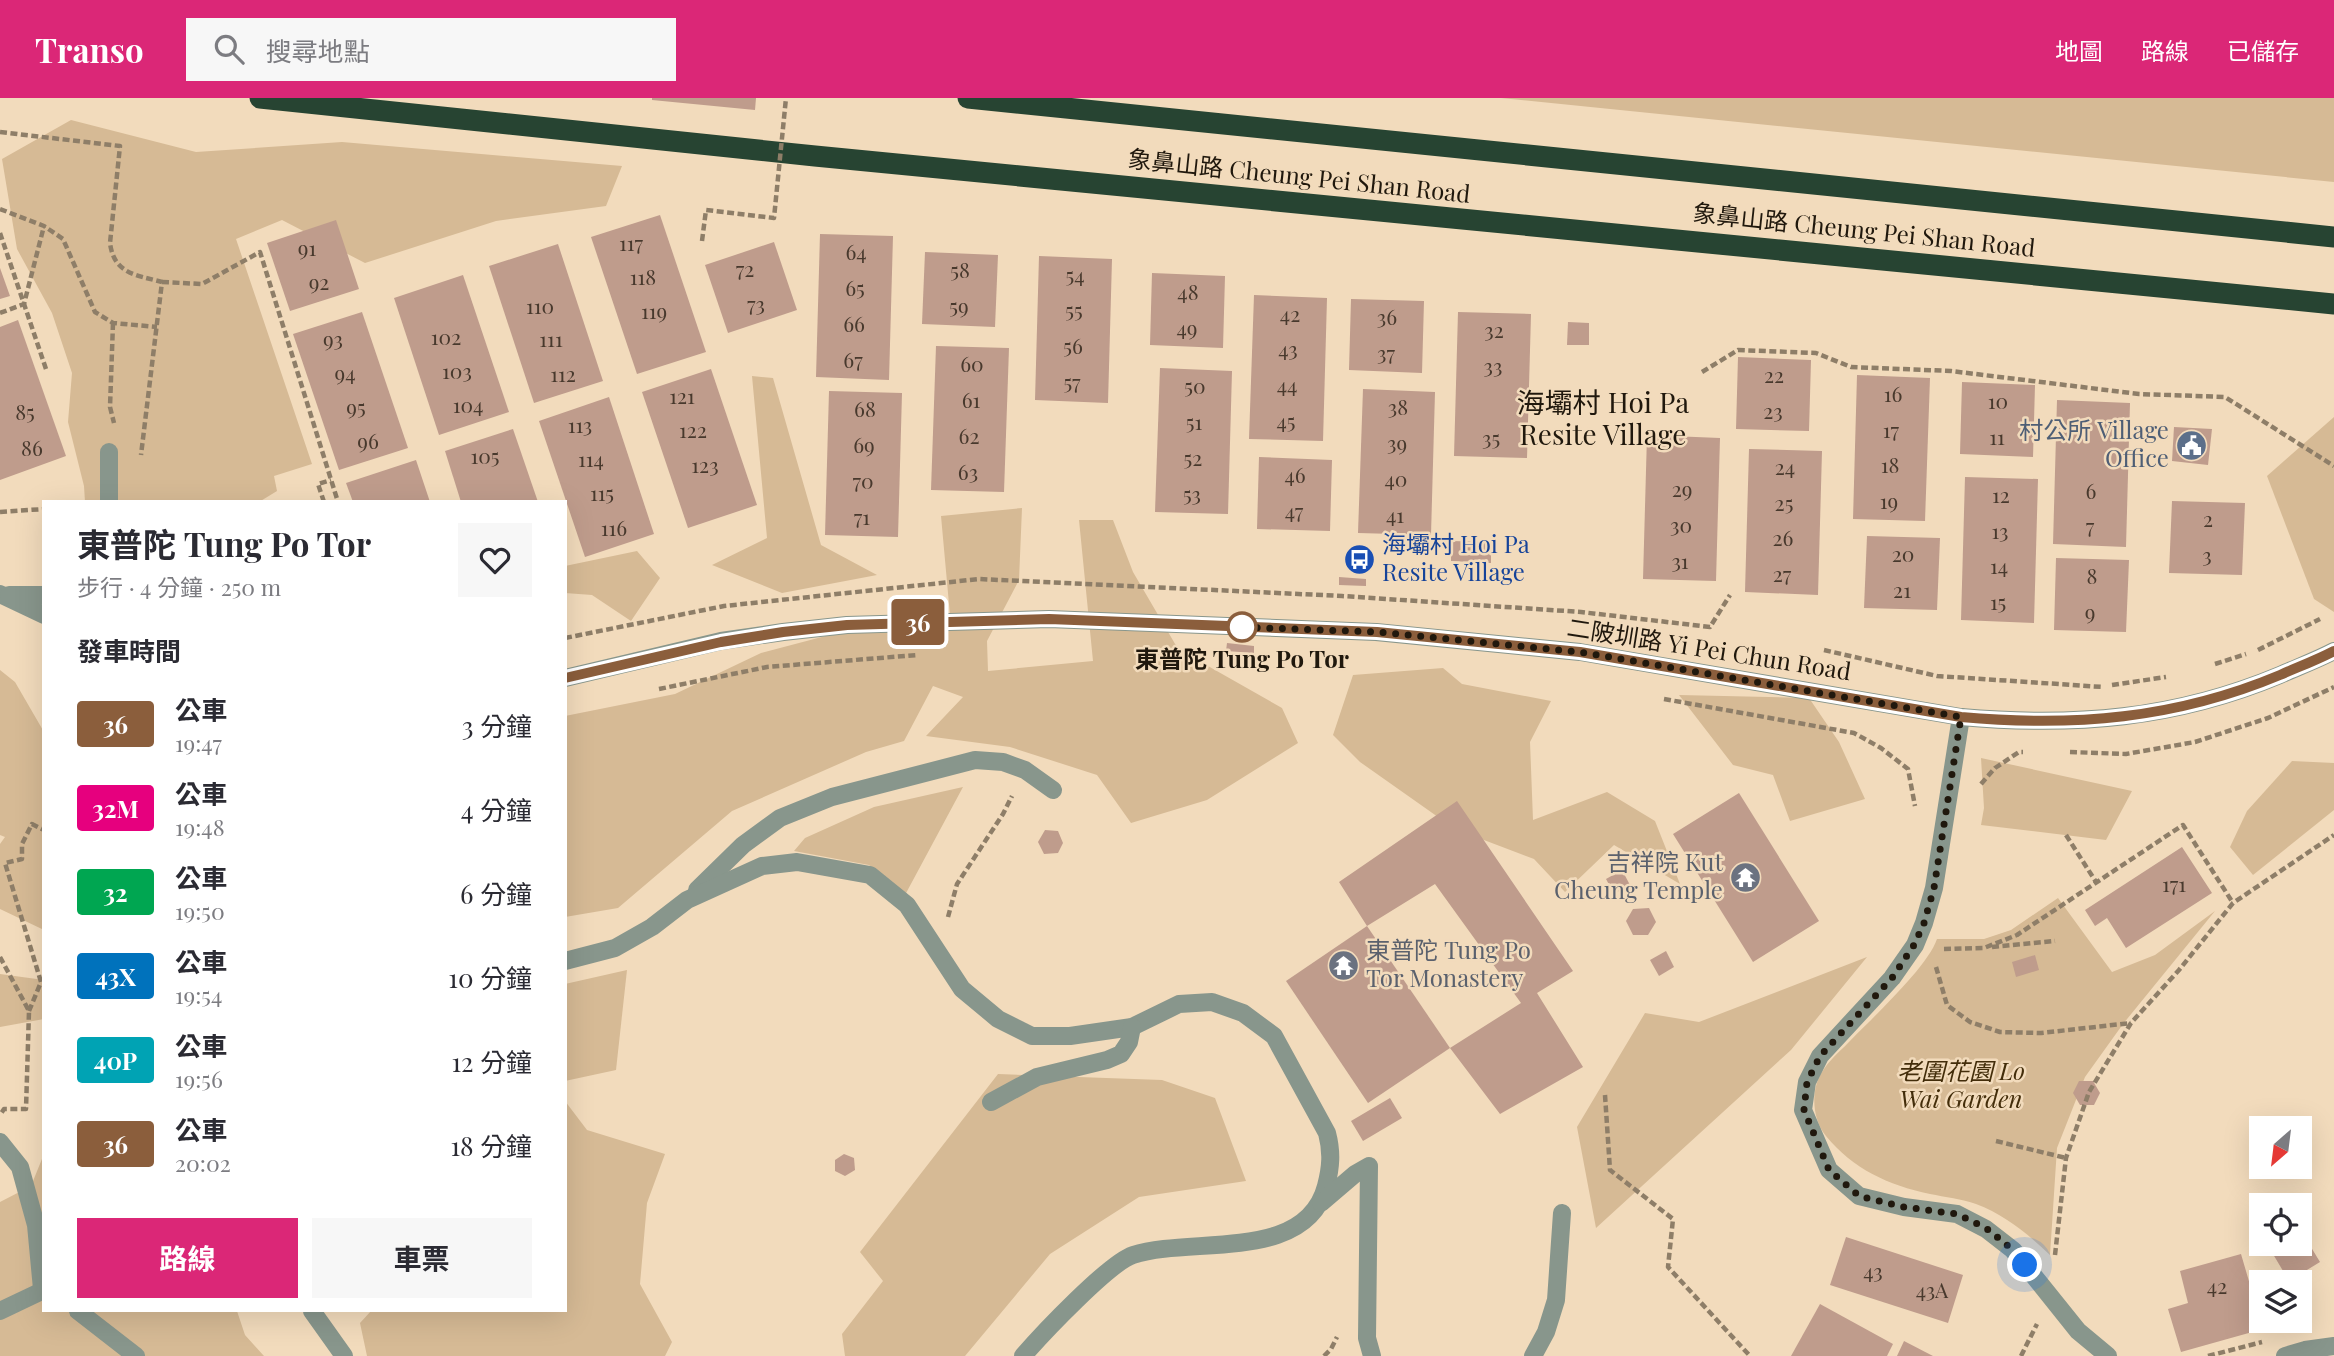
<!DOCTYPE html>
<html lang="zh-TW">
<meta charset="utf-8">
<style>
:root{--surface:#fff;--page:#f7f7f7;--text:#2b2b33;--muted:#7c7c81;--accent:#db2777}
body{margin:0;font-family:"Playfair Display","Noto Sans TC",serif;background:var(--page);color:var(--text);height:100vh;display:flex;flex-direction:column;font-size:26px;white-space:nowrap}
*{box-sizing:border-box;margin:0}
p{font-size:23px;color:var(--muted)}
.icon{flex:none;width:38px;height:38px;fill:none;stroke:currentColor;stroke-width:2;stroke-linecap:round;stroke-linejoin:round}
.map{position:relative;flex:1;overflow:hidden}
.details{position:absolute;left:42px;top:402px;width:525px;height:812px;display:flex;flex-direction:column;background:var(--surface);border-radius:0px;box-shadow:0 7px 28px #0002}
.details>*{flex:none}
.badge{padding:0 14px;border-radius:5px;font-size:24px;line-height:46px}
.needle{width:46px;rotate:208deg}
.buttons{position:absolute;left:2249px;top:1018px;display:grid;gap:14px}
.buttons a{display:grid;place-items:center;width:63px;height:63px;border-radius:0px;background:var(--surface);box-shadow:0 7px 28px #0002;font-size:35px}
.you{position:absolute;width:35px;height:35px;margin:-18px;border:5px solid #fff;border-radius:50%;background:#1a73e8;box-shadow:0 0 0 10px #1a73e833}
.map>.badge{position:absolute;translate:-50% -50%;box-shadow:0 0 0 4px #fff}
h2{padding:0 35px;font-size:26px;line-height:63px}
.round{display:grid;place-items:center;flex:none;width:74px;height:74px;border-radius:0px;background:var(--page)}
.summary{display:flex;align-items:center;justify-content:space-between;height:119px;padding:0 35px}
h1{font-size:33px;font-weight:700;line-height:52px}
.cta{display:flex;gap:14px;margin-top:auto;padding:14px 35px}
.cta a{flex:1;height:80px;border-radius:0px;background:var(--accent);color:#fff;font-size:28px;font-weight:700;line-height:80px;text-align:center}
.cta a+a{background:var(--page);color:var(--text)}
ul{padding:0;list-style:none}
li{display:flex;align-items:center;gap:21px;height:84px;padding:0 35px}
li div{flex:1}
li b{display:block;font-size:26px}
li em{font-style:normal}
li .badge{min-width:77px;font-weight:700;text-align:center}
header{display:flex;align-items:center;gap:42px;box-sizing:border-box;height:98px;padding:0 35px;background:var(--accent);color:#fff}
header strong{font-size:33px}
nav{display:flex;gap:38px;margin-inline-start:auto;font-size:24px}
.search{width:490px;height:63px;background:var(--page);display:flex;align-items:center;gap:18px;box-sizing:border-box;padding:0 24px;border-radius:0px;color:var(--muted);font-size:26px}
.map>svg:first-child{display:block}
.green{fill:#d6ba95}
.building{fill:#bf9c8c}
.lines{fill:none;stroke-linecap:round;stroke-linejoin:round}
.path{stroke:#8e7e68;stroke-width:4.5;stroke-dasharray:7 3.5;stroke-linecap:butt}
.minor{stroke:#88968c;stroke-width:18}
.highway{stroke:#274432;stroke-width:21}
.path-bridge{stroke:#8e7e68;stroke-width:4.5;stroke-dasharray:7 3.5;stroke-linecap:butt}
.line-casing{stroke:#fff;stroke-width:16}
.line{stroke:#8b5e3c;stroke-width:10}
.walk{stroke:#20180d;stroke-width:7;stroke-dasharray:0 12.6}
.stop-dot{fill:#fff;stroke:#8b5e3c;stroke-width:3.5}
.labels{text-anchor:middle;stroke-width:5;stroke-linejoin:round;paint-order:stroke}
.number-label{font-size:21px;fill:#48392d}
.street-label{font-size:24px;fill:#20180d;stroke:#f2dbbc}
.service-label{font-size:24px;fill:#4e5e75;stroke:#f2dbbc;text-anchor:end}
.transit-label{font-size:24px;fill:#164399;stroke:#f2dbbc;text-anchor:start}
.stop-label{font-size:24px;font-weight:bold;fill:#20180d;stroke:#f2dbbc}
.worship-label{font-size:24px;fill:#5b616d;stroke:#f2dbbc;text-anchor:end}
.park-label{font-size:24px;font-style:italic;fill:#432d0a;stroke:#f2dbbc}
.quarter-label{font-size:28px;fill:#20180d;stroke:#f2dbbc}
</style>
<header>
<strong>Transo</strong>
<div class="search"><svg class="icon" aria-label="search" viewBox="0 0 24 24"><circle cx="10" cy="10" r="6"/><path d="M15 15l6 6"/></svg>搜尋地點</div>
<nav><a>地圖</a><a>路線</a><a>已儲存</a></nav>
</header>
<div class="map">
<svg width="2334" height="1258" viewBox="0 0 2334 1258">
<rect width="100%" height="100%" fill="#f2dbbc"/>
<g class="green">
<path d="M1501,0H2334V84Z"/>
<path d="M71,22L196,54L342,44L622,68L606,108L496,123L365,165L282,122L236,141L312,366L274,378L277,393L259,404H85L84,388L68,324L72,275L52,215L17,151L2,61Z"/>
<path d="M752,278L773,280L821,447L877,477L782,495L712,467L767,440Z"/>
<path d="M2334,319V514L2314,501L2267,378Z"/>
<path d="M1022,410L1019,482L987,543L988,573L1093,563L1079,422H1113L1133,474L1178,551L1282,610L1298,645L1207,702L1131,725L1097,677L1010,649L926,638L963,599L933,588L904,643L866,654L732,713L618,810L565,819V618L675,596L761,555L871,526L951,528L941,418Z"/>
<path d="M637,453L660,480L631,523L592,497L565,495V468Z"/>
<path d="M1443,570L1462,586L1551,603L1530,644L1533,722L1607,694L1655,723L1680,786L1614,747L1565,794L1534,761L1455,731L1360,664L1333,637L1353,577Z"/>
<path d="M0,572L15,584L44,634V832L0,811V746L5,739L0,737Z"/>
<path d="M1679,597L1809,600L1839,644L1865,701L1790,723L1773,677L1733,667Z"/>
<path d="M1981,660L2132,693L2106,742L1981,727L1984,710Z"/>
<path d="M2292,663L2334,665V712L2253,777L2230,749L2247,713Z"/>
<path d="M963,689L905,797L869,767L794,753L805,740L874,709Z"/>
<path d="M2058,800L2112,874L2155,857L2215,813L2123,926L2085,979L2057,1050L2050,1157C2028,1136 2005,1117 1976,1106C1962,1101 1945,1099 1930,1096C1888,1087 1853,1071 1826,1038C1814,1024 1811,999 1818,982C1824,967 1837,956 1848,945C1871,921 1927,870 1937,841H1984L2011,832Z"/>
<path d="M1867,859L1791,952L1596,1130L1577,1029L1645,915L1699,924Z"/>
<path d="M627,872L616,972L565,983V886Z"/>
<path d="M0,876L44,882V921L0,929Z"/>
<path d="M998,976L1162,982L1215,1000L1246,1083L1139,1099L1050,1156L965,1258H845L842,1236L883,1183L860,1154Z"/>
<path d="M565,1003L587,1032L665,1056L647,1105L640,1186L672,1244L665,1258H367L360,1225L371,1213H565Z"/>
<path d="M44,1056V1213H237L245,1237L264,1258H0V1104L31,1088Z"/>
</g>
<g class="building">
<path d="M652,0H756L755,12L652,2Z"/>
<path d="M660,117L706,254L637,276L591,139Z"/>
<path d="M336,122L359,191L290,213L267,145Z"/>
<path d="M820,136L893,138L889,282L816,279Z"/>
<path d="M774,144L797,212L728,235L705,167Z"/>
<path d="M558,146L603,283L534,305L489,168Z"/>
<path d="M925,154L998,157L995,229L922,226Z"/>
<path d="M1039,158L1112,161L1108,305L1035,302Z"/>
<path d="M0,170L10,198L0,201Z"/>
<path d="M1152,175L1225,178L1223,250L1150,247Z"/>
<path d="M463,177L509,314L439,337L394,200Z"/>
<path d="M1254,197L1327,200L1323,343L1249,341Z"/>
<path d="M1351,201L1424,203L1422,275L1349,272Z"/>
<path d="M362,214L408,350L339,372L293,236Z"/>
<path d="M1458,214L1531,216L1527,360L1454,358Z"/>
<path d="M18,222L66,358L0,382V229Z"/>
<path d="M1568,224L1589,225V247H1567Z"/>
<path d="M936,248L1009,250L1004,394L931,392Z"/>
<path d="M1738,259L1811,262L1809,333L1736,331Z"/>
<path d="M1160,270L1232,273L1228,416L1155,414Z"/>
<path d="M711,271L757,407L688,430L642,294Z"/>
<path d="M1857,277L1930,280L1925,423L1853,421Z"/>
<path d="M1962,284L2035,287L2033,359L1960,356Z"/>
<path d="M1363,291L1435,294L1431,437L1358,435Z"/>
<path d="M829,293L902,295L898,439L825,437Z"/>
<path d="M609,299L654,436L585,459L539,323Z"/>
<path d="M2057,302L2130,305L2126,449L2053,446Z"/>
<path d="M2174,329L2212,331L2208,367L2172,363Z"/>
<path d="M513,331L538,404H461L445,353Z"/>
<path d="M1647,337L1720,340L1716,483L1643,481Z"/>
<path d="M1749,351L1822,353L1818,497L1745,494Z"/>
<path d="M1259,359L1332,362L1330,433L1257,431Z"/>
<path d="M416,362L430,404H353L346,385Z"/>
<path d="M1965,379L2038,381L2034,525L1961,522Z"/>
<path d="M2172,403L2245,405L2242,477L2169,475Z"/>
<path d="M1867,438L1940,440L1937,512L1864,510Z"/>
<path d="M1451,443L1491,444V465L1451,463Z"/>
<path d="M2056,460L2129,462L2126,534L2054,532Z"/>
<path d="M1339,479L1366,481V488L1339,487Z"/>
<path d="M1227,545L1254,548V555L1226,553Z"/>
<path d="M1739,695L1819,823L1753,864L1673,736Z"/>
<path d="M1457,703L1573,873L1537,895L1583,969L1500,1016L1450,950L1521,905L1435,786L1367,828L1339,784Z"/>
<path d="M1045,732L1058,733L1063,745L1058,755L1044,756L1038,744Z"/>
<path d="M2182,749L2212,795L2126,850L2107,820L2095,828L2085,812Z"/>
<path d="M1622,772L1630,787L1614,796L1606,781Z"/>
<path d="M1649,810L1656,824L1648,837H1633L1626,823L1633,811Z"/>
<path d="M1367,828L1450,950L1368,1005L1286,883Z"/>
<path d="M1666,853L1674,869L1659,878L1650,862Z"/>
<path d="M2035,857L2039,872L2016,879L2012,864Z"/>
<path d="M2079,983H2093L2100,995L2094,1007H2080L2073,995Z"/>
<path d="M1390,1000L1402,1020L1363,1043L1351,1023Z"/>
<path d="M844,1056L854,1060L855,1072L845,1078L835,1073V1062Z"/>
<path d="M2300,1131L2320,1164L2289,1183L2267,1146H2300Z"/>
<path d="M1846,1139L1963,1177L1948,1225L1830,1187Z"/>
<path d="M2241,1156L2263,1231L2181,1254L2168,1211L2188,1205L2180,1173Z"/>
<path d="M1820,1206L1893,1246L1887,1258H1791Z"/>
<path d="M1904,1243L1933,1258H1897Z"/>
</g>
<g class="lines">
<g class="path">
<path d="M0,34L120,48L110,145C114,176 136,177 162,184L141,357"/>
<path d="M0,111L44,128L63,141L95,214L113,225L157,229"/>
<path d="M0,135L46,271"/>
<path d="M162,184L202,186L260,154L338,404"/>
<path d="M0,215L24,206L44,128"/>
<path d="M113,225L110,309L114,325"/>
<path d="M1702,274L1738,252L1816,255L1851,269L1951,273L2139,296L2225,299L2334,368"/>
<path d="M324,404L318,386L331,382"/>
<path d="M0,414L44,411"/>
<path d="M565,540L724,508L979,481L1342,498L1581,514L1710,529L1730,497"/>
<path d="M1824,552L1937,578L2103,589"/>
<path d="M2258,552L2320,521"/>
<path d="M2215,566L2246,556"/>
<path d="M2112,587L2166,579"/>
<path d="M659,591L767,569L917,557"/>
<path d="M1664,601L1854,635L1881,650L1908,671L1915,708"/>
<path d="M2070,654L2126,656L2195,644L2268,620L2334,589"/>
<path d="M1981,686L1995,670L2019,654H2023"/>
<path d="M2066,737L2096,784"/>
<path d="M948,819L957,786L1003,716L1012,698"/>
<path d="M1992,849L2055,843"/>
<path d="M1944,851L1984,850L2017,837L2183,727L2233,805"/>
<path d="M0,859L29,913L26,1011H4L0,1017"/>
<path d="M1936,869L1947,907L1970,924L2000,934L2041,935L2131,925"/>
<path d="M29,913L41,884L5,765L22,761V746L32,726L44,732"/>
<path d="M1605,997L1610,1072L1673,1121L1668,1169L1750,1258"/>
<path d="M1996,1043L2066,1060"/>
<path d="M2055,1157L2066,1060L2089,994L2131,925L2179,872L2233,805L2334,737"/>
<path d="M1324,1258L1331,1251L1337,1239"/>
<path d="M2021,1258L2037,1226"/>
<path d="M2208,1258L2262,1244"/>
</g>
<g class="minor">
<path d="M109,354V404"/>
<path d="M0,496L44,517"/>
<path d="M9,497H44"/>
<path d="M565,580L721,543L783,534L847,527L1049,521L1376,534L1580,554L1961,619C2074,629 2175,621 2280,577C2298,569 2317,562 2334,553"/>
<path d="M1961,619L1934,790L1924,825L1915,847L1892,880L1820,958L1807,984L1803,1012L1829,1072L1859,1098L1904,1109L1957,1116L1986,1131L2013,1152L2078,1233L2108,1258"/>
<path d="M697,792L743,747L780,720L832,699L975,662L1003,664L1025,672L1053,692"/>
<path d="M565,863L615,850L652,829L687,802L762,768L797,764L870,777L907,807L962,891L998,921L1032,938H1070L1132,929L1179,906L1212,904L1243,915L1274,938L1327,1035C1332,1054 1331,1069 1326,1088C1306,1165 1192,1138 1133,1157C1109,1165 1042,1236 1023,1258"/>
<path d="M991,1004L1037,979L1107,962L1121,956L1129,944L1132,929"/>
<path d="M0,1044L20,1069L36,1127L42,1191"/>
<path d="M1321,1105L1355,1076L1369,1068L1367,1240L1372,1258"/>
<path d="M0,1213L44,1192"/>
<path d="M78,1213L136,1258"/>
<path d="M312,1213L344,1258"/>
<path d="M1533,1258L1546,1234L1556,1202L1562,1115"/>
<path d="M2285,1258L2305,1252L2334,1248"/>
</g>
<g class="highway">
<path d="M260,0L815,58L2334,206"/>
<path d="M968,0L2334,139"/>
</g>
<path class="path-bridge" d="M702,143L706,112L774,120L786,0"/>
</g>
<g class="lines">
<defs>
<path id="line" d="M565,580L721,544L783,534L847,527L1049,521L1377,534L1580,554L1961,619C2074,629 2175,621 2280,577C2298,569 2317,562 2334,553"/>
</defs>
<use href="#line" class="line-casing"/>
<use href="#line" class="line"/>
<path class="walk" d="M1242,529H1237L1377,534L1580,554L1961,619L1934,790L1924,825L1914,847L1892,880L1820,958L1807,984L1804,1012L1829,1072L1859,1098L1904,1109L1957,1116L1986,1130L2013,1152L2025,1167"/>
</g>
<defs>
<symbol id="civic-disc" viewBox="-11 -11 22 22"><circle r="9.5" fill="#5c6f8a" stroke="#f2dbbc"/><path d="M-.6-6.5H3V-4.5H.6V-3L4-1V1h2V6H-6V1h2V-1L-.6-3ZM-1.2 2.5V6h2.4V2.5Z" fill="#fff"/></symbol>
<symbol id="bus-disc" viewBox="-11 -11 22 22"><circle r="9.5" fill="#1a4fb4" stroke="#f2dbbc"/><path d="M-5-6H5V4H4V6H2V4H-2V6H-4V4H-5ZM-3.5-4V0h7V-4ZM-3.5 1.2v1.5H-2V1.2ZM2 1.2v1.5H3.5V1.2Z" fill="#fff"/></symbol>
<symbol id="temple-disc" viewBox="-11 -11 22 22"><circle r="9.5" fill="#6b7280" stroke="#f2dbbc"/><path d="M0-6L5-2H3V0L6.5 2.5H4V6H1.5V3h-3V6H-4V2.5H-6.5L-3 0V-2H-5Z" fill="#fff"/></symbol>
</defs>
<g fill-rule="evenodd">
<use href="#civic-disc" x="2174" y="330" width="35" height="35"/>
<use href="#bus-disc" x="1342" y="444" width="35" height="35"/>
<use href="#temple-disc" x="1728" y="762" width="35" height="35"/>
<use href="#temple-disc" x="1326" y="850" width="35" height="35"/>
</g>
<circle class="stop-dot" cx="1242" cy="529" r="14"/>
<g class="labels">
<g class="number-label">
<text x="631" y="153">117</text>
<text x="307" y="158">91</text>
<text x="856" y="162">64</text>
<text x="745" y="179">72</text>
<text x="960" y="180">58</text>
<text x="1075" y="185">54</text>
<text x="643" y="187">118</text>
<text x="319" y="192">92</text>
<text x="855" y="198">65</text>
<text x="1188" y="202">48</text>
<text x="756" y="214">73</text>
<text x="540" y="216">110</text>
<text x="959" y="216">59</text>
<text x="1074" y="220">55</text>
<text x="654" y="221">119</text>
<text x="1290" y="224">42</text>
<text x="1387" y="227">36</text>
<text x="854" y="234">66</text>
<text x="1187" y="238">49</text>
<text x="1494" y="240">32</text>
<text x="446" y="247">102</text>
<text x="333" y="249">93</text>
<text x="551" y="249">111</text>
<text x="1073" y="256">56</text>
<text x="1288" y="259">43</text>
<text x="1386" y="263">37</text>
<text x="853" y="270">67</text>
<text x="972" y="274">60</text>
<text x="1493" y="276">33</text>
<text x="457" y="281">103</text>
<text x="345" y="283">94</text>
<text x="563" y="284">112</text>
<text x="1774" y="285">22</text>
<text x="1072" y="292">57</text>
<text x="1287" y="295">44</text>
<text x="1195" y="296">50</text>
<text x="1893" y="304">16</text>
<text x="682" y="306">121</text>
<text x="971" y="310">61</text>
<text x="1998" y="311">10</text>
<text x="468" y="315">104</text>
<text x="356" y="317">95</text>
<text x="1398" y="317">38</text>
<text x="865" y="319">68</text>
<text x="1773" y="321">23</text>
<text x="25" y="322">85</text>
<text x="1286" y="331">45</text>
<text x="1194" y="332">51</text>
<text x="580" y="335">113</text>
<text x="693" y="340">122</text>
<text x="1891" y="340">17</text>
<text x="969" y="346">62</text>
<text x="1997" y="347">11</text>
<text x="1491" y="348">35</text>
<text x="368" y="351">96</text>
<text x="1397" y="353">39</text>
<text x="864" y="355">69</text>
<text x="32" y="358">86</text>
<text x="485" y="366">105</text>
<text x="1193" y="368">52</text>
<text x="591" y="369">114</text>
<text x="705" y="375">123</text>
<text x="1890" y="375">18</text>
<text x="1785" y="377">24</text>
<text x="968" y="382">63</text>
<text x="1295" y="385">46</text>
<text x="1396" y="389">40</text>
<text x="863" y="391">70</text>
<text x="1682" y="399">29</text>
<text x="2091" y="401">6</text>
<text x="602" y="403">115</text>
<text x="1192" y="404">53</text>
<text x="2001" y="405">12</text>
<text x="1889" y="411">19</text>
<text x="1784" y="413">25</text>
<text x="1294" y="421">47</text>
<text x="1395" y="425">41</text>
<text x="862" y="427">71</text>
<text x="2208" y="429">2</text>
<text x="1681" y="435">30</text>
<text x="2090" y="436">7</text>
<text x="614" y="438">116</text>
<text x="2000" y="441">13</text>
<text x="1783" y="448">26</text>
<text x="1903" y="464">20</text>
<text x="2207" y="465">3</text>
<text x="1680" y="471">31</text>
<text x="1999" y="476">14</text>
<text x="1782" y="484">27</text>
<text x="2092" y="486">8</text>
<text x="1902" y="500">21</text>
<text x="1998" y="512">15</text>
<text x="2090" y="522">9</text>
<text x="2174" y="794">171</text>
<text x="1873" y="1181">43</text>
<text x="2217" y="1196">42</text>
<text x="1932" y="1200">43A</text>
</g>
<g class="street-label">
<text transform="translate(1299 79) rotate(6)" y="8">象鼻山路 Cheung Pei Shan Road</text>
<text transform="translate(1864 133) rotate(6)" y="8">象鼻山路 Cheung Pei Shan Road</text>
<text transform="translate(1709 552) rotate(9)" y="8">二陂圳路 Yi Pei Chun Road</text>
</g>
<g class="service-label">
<text x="2169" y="341">村公所 Village<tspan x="2169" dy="28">Office</tspan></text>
</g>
<g class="transit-label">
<text x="1382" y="455">海壩村 Hoi Pa<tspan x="1382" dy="28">Resite Village</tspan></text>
</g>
<g class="stop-label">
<text x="1242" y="570">東普陀 Tung Po Tor</text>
</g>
<g class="worship-label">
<text x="1723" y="773">吉祥院 Kut<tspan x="1723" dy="28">Cheung Temple</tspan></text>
<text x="1366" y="861" text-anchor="start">東普陀 Tung Po<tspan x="1366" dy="28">Tor Monastery</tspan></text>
</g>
<g class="park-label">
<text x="1961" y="982">老圍花園 Lo<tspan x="1961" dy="28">Wai Garden</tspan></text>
</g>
<g class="quarter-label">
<text x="1603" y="315">海壩村 Hoi Pa<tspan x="1603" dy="32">Resite Village</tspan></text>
</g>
</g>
</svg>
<div class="buttons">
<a><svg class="needle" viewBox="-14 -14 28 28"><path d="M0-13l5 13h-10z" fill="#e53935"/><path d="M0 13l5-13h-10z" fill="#7c7c81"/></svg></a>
<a><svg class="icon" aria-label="locate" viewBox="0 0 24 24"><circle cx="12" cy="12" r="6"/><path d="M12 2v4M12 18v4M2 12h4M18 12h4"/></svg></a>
<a><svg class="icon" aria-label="layers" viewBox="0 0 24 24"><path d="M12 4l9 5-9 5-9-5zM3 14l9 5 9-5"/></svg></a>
</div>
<div class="you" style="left:2025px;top:1167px"></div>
<b class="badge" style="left:918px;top:524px;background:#8b5e3c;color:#fff">36</b>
<section class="details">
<div class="summary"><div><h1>東普陀 Tung Po Tor</h1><p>步行 · 4 分鐘 · 250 m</p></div><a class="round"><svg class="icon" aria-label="heart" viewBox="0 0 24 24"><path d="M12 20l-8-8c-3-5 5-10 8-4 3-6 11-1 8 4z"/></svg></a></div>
<h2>發車時間</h2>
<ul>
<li><span class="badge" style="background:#8b5e3c;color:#fff">36</span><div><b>公車</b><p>19:47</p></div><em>3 分鐘</em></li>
<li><span class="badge" style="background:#e6007e;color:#fff">32M</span><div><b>公車</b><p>19:48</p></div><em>4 分鐘</em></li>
<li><span class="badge" style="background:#00a651;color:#fff">32</span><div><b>公車</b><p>19:50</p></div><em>6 分鐘</em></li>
<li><span class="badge" style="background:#0072bc;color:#fff">43X</span><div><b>公車</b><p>19:54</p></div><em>10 分鐘</em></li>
<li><span class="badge" style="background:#00a3b4;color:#fff">40P</span><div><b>公車</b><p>19:56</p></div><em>12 分鐘</em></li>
<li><span class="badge" style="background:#8b5e3c;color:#fff">36</span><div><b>公車</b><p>20:02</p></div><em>18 分鐘</em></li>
</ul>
<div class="cta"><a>路線</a><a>車票</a></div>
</section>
</div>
